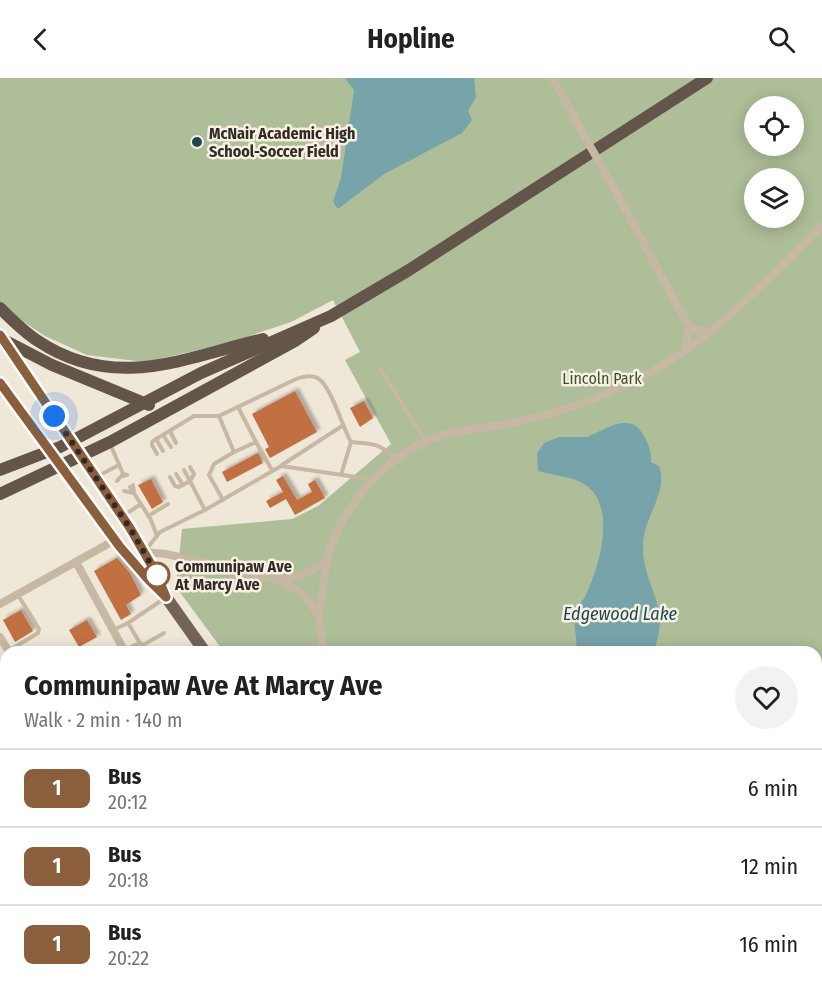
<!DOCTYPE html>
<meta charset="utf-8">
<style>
:root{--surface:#fff;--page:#f2f2f2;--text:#202124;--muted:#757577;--line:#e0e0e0}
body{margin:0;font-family:"Fira Sans Condensed",sans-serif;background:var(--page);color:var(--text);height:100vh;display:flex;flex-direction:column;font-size:22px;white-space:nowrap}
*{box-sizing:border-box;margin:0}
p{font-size:20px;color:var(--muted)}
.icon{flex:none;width:33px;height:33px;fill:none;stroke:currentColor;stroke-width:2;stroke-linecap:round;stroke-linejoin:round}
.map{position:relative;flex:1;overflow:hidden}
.panel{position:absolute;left:0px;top:568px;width:822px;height:350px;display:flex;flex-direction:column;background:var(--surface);border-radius:18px 18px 0 0;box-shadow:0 3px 15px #0003}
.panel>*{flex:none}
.badge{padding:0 12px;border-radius:9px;font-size:21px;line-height:39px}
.fabs{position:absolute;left:744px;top:18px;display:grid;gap:12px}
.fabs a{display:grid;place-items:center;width:60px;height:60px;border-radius:50%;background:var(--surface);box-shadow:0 3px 15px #0003;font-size:30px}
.you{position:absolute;width:30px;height:30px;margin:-15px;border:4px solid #fff;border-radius:50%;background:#1a73e8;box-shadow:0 0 0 9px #1a73e833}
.map>.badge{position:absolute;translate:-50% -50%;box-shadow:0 0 0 3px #fff}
.round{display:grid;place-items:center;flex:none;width:63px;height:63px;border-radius:32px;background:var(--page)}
.headline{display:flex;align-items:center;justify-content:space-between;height:102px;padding:0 24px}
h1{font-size:28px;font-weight:700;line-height:45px}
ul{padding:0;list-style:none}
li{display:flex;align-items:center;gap:18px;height:78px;padding:0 24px;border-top:2px solid var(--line)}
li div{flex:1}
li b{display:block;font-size:22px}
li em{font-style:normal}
li .badge{min-width:66px;font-weight:700;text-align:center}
header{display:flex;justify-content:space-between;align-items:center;height:78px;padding:0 24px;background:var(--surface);font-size:27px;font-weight:700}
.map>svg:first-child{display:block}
.green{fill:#adbe98;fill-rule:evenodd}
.water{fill:#77a3ab}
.building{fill:#c17043;filter:url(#shadow)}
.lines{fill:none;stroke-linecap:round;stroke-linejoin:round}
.service{stroke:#c7b8a4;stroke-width:4}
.minor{stroke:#c7b8a4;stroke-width:8}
.tertiary{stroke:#c7b8a4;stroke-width:9}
.primary{stroke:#746457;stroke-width:12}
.trunk{stroke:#64554a;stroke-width:12}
.minor-bridge{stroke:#c7b8a4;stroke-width:8}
.line-casing{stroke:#fff;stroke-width:14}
.line{stroke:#8b5e3c;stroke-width:9}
.walk{stroke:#322b25;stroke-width:6;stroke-dasharray:0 10.8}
.poi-dot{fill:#1d4852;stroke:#f8f1e3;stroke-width:2}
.stop-dot{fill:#fff;stroke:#8b5e3c;stroke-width:3}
.labels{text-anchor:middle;stroke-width:5;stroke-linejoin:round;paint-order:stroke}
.poi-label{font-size:16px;font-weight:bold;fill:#322b25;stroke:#f8f1e3;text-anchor:start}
.park-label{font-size:16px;fill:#3e502a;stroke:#f8f1e3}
.stop-label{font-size:16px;font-weight:bold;fill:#322b25;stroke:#f8f1e3;text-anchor:start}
.water-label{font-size:18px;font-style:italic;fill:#1d4852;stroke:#f8f1e3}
</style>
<header><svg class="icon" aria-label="back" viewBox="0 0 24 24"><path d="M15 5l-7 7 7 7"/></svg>Hopline<svg class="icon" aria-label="search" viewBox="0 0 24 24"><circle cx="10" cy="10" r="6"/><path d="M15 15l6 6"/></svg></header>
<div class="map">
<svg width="822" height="917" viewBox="0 0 822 917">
<defs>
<filter id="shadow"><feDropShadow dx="3.5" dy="-3.5" stdDeviation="1.5" flood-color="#0004"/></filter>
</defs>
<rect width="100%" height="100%" fill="#efe7d7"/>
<path class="green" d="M0,0H822V917H648L645,912H816V574H224L176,509L182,451L292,441L318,428L391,366L345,282L360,274L333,222L291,244L225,266L145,284L87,277L45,258L0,228ZM754,28H794V68H754ZM754,100H794V140H754Z"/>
<g class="water">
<path d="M345,0H474L476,19L468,33L472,42L462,55L384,96L338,131L333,124L341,100L354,12Z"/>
<path d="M622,345C627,345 632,345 636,348C645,355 653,375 651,384L659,388C669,415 643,439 643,467C642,510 673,527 653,574H576C578,562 573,550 575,537C577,530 582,524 586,517C600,487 620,420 578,403C568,398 551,397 538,393L537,374H538L544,365L559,359H587L613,347Z"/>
</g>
<g class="building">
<path d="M295,313L317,354L270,380L265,371L269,369L252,336Z"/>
<path d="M364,323L373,340L360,349L350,330Z"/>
<path d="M258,375L263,385L227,404L222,394Z"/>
<path d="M283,398L297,422L312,414L308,406L315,402L325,420L295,437L286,421L270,430L266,423L283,414L276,402Z"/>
<path d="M151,401L163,424L152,431L138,407Z"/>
<path d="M117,480L130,495L141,517L126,527L131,536L121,542L94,493Z"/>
<path d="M21,532L33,553L15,564L3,542Z"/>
<path d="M87,542L97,559L79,569L69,552Z"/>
</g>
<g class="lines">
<g class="service">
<path d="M380,290L425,363"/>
<path d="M238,329L256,364"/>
<path d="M170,353L176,365"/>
<path d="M163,357L171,369"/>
<path d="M156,361L163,373"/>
<path d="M111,368L124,398"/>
<path d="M234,374L256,364L272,392"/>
<path d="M157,376L152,367V364L156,361L194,338H219"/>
<path d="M282,387L342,348"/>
<path d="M190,389L194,396L190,403"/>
<path d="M184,392L190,403"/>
<path d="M176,396L183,407"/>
<path d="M341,397L351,364C373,366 378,364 395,381"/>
<path d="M98,398L119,387"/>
<path d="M170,399L175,408L179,409L190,403L205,432"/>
<path d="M117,403L123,396L127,397"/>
<path d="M130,409L151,442L157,458"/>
<path d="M124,413L134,415L133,407"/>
<path d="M223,422L209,397L214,386L234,374L219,338L296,301C303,299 312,296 319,301C331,309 343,350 351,364"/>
<path d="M123,438L141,426"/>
<path d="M148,438L168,426"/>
<path d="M145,473L160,454L205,432L281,388L363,400L371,404"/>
<path d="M128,545L140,565"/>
<path d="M113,552L128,545L165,520"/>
<path d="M178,572L180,574"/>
<path d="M8,573L38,555L39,551L18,517"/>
<path d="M120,574L140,565L143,567L164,555"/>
<path d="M816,851L822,837"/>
<path d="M375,912L378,917"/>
<path d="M419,912L422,917"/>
<path d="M663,912L666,917"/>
</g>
<g class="minor">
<path d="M553,0L581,52"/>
<path d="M606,96L689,249L685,272"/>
<path d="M689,249L700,253L710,254"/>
<path d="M144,474L166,476L280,502L303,516L319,538"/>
<path d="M76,484L125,574"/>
<path d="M280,502C299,499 311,494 327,482"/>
<path d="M0,526L115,462"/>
<path d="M0,559L9,574"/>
<path d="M324,574C322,563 319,550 319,538C319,530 322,520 323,511C324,501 325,490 327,480C343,427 385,378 437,359C462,350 491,350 517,344C560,335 602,319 641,299C712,263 766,203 822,148"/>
<path d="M0,774L6,785"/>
<path d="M816,816L822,817"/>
<path d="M0,888L6,885"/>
<path d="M75,912L78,917"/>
<path d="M308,912L311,917"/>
<path d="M282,917L292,912"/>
<path d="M460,917L468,912"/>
</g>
<path class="tertiary" d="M196,917L207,912"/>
<g class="primary">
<path d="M2,261L130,450L156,495L166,519L205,574"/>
<path d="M0,305L115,462L147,500L163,516"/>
<path d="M444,912L447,917"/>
</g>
<g class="trunk">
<path d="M0,230C12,242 24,254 38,263C115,314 184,280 263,261"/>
<path d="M0,260L52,287L149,327"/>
<path d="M0,392L60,369L201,295L331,238L409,192L707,0"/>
<path d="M0,416L110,364L295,263L314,250"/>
</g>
<path class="minor-bridge" d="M581,52L606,96"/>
</g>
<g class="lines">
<defs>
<path id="line" d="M0,257L130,450L156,495L166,519L147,500L120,469L0,305"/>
</defs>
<use href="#line" class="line-casing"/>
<use href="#line" class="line"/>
<path class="walk" d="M54,338L130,450L157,497"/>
</g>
<circle class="poi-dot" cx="197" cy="64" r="6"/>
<circle class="stop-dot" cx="157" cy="497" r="12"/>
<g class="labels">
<g class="poi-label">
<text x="209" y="61">McNair Academic High<tspan x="209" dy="18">School-Soccer Field</tspan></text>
</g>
<g class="park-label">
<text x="602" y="306">Lincoln Park</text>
</g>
<g class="stop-label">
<text x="175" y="494">Communipaw Ave<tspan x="175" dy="18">At Marcy Ave</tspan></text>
</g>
<g class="water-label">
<text x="620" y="542">Edgewood Lake</text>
</g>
</g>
</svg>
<div class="fabs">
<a><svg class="icon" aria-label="locate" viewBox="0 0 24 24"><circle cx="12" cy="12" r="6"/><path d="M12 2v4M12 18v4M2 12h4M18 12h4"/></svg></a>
<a><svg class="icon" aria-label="layers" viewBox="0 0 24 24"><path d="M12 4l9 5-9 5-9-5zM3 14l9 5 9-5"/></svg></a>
</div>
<div class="you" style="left:54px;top:338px"></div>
<section class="panel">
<div class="headline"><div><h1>Communipaw Ave At Marcy Ave</h1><p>Walk · 2 min · 140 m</p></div><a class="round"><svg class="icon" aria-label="heart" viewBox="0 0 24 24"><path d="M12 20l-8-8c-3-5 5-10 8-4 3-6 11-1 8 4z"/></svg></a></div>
<ul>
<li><span class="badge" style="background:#8b5e3c;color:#fff">1</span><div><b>Bus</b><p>20:12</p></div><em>6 min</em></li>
<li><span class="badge" style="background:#8b5e3c;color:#fff">1</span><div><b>Bus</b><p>20:18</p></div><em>12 min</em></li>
<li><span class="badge" style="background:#8b5e3c;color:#fff">1</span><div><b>Bus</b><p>20:22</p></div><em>16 min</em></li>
</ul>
</section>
</div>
